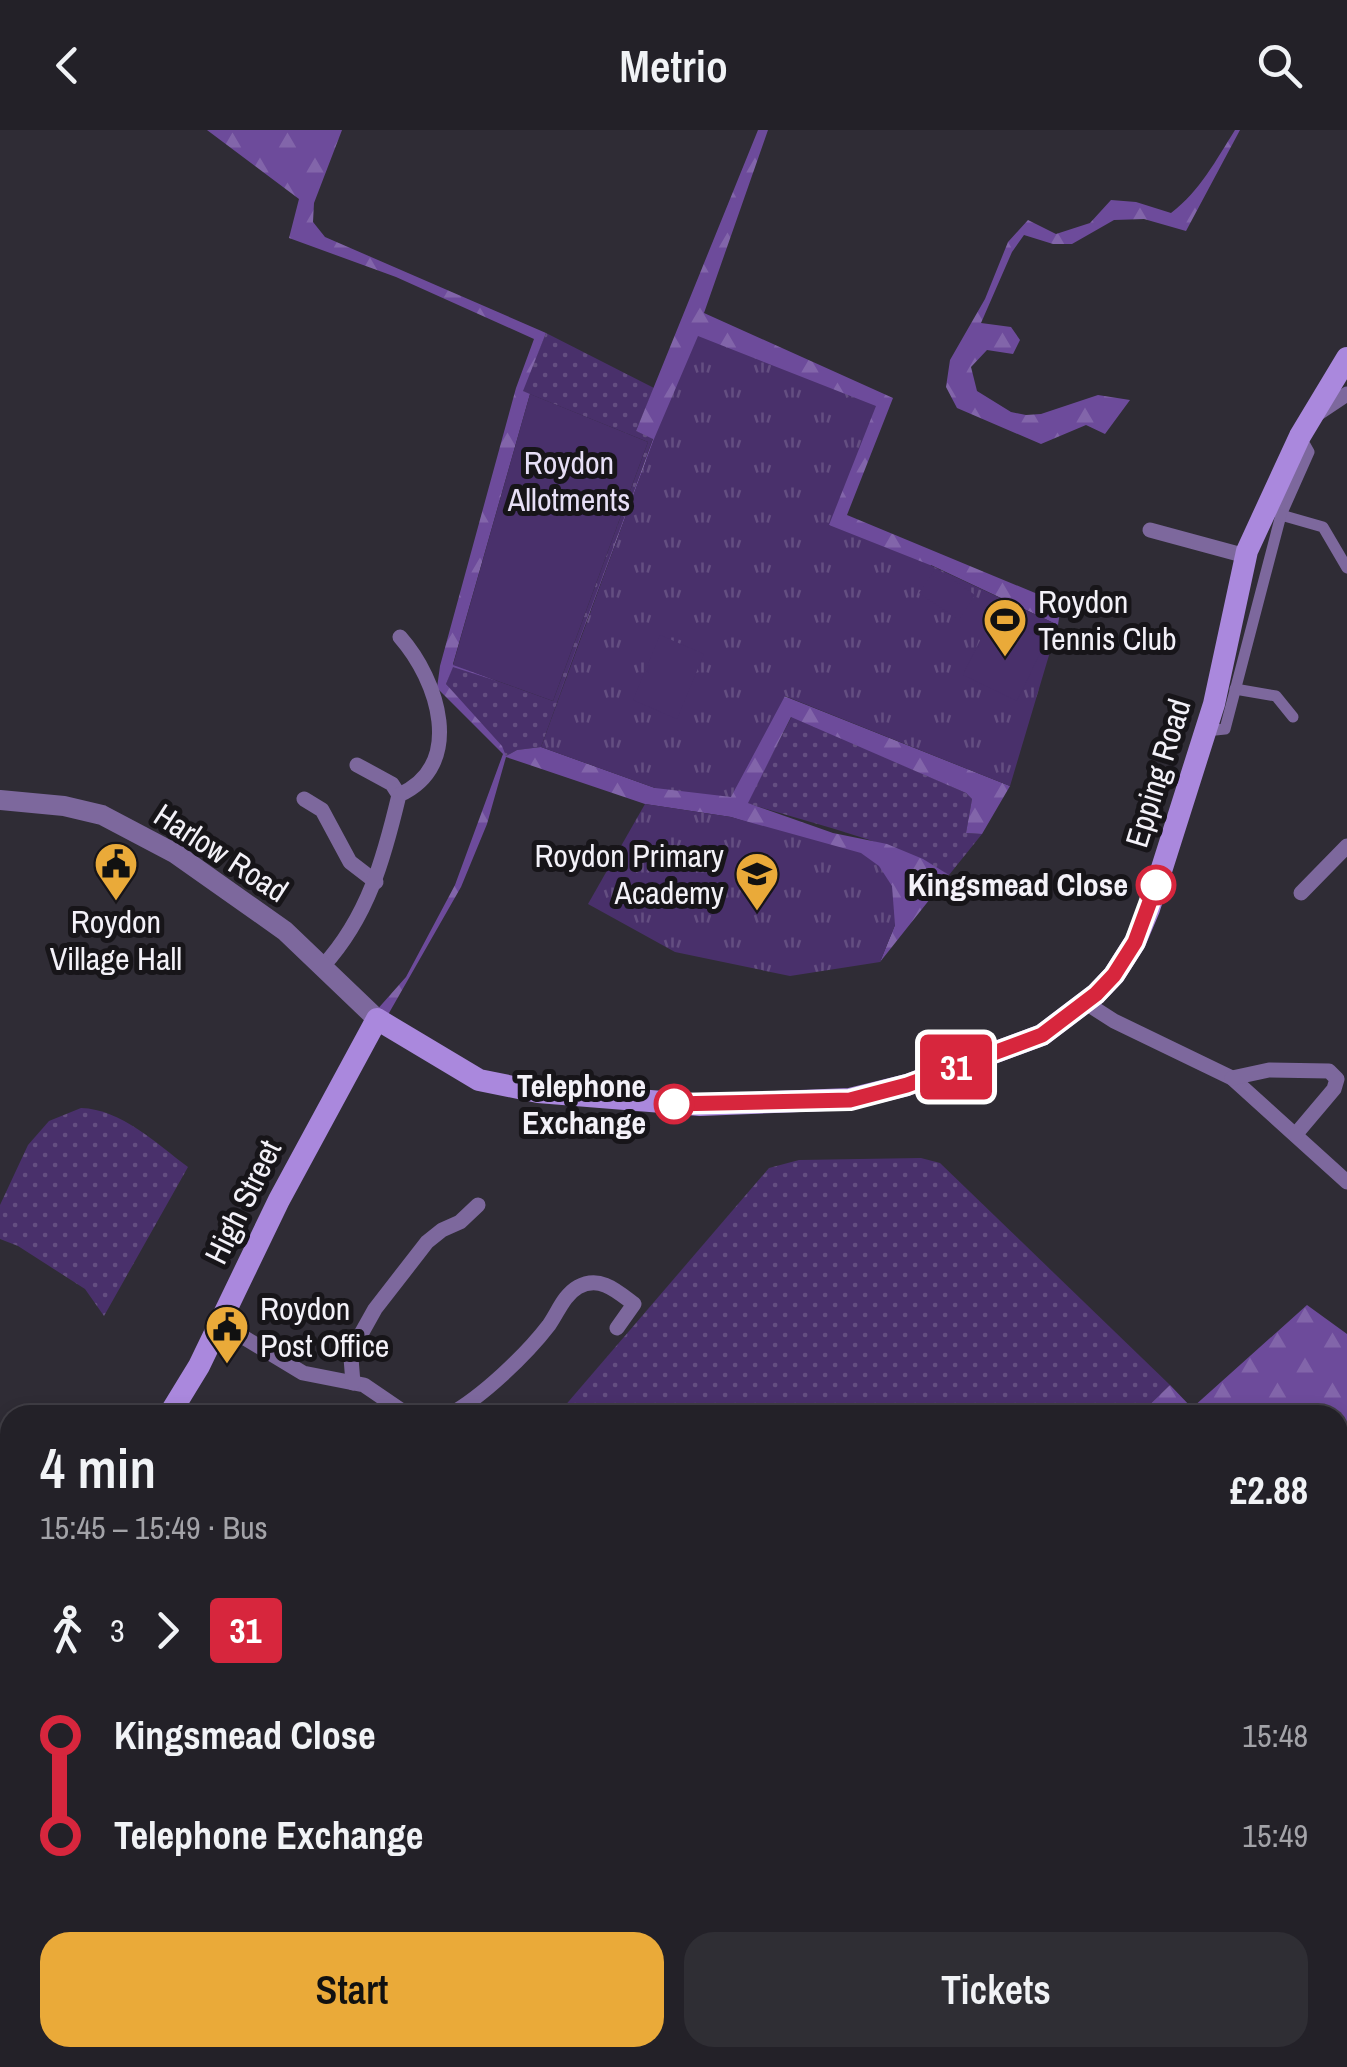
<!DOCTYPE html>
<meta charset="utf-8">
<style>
:root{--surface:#232128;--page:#2f2e34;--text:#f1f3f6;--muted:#a3a3a8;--line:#403e45;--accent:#eaaa39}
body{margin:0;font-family:"Archivo Narrow",sans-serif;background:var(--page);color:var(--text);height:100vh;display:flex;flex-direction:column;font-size:38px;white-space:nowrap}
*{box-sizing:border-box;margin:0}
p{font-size:32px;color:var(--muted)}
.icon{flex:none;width:55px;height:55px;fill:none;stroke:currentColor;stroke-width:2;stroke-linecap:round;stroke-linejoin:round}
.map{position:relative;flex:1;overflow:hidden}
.drawer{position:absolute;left:0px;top:1275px;width:1348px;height:662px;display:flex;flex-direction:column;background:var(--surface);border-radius:30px 30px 0 0;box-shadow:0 5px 15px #0003,0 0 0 2px var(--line)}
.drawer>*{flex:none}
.badge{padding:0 20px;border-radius:8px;font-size:35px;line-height:65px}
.map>.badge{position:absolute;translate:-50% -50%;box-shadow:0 0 0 5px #fff}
.legs{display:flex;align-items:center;gap:15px;height:110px;padding:0 40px;font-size:32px}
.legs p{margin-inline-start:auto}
.headline{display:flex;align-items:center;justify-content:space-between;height:170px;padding:0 40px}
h1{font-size:55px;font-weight:600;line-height:75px}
.button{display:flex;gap:20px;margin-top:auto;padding:20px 40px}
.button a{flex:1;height:115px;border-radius:30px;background:var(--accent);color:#111;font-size:40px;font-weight:600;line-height:115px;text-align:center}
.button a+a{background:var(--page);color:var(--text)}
ul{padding:0 40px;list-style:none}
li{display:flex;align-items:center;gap:35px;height:100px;font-size:38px}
li i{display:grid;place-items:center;width:15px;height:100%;margin:0 12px;background:currentColor}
li i::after{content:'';width:25px;height:25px;margin:-12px;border:8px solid;border-radius:50%;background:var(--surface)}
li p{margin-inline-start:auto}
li:first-child i{background:linear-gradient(#0000 50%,currentColor 0)}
li:last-child i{background:linear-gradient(currentColor 50%,#0000 0)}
header{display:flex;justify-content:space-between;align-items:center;height:130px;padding:0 40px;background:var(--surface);font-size:45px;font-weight:600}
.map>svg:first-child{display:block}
.grass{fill:url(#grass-dots)}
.forest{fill:url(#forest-firs)}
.park{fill:url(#park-tufts)}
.garden{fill:#49306b}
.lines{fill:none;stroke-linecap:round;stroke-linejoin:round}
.stream{stroke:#29004c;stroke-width:4}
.pedestrian{stroke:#7d689d;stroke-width:11}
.minor{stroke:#7d689d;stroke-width:15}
.tertiary{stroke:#7d689d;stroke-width:20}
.secondary{stroke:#a8d;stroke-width:22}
.line-1-casing{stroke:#fff;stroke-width:22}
.line-1{stroke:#d7263d;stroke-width:15}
.stop-1-dot{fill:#fff;stroke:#d7263d;stroke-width:5}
.labels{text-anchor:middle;stroke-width:10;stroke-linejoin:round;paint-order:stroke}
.park-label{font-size:32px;fill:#e7dff6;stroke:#171519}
.poi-label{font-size:32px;fill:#f3f1f8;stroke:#171519;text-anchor:start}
.street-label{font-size:32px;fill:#f3f1f8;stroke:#171519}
.stop-label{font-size:32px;font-weight:bold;fill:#f3f1f8;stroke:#171519;text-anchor:end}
</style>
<header><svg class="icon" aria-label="back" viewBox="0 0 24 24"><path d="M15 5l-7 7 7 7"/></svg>Metrio<svg class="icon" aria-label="search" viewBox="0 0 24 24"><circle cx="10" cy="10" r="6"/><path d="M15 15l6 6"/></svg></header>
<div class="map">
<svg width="1347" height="1937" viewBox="0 0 1347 1937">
<defs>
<pattern id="grass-dots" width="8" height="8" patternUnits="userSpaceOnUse" patternTransform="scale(2.5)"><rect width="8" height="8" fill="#49306b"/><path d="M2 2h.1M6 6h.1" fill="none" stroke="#644e81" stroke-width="1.8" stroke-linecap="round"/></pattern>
<pattern id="forest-firs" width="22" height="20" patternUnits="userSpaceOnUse" patternTransform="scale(2.5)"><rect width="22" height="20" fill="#6d4b9b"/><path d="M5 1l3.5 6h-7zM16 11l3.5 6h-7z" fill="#8265aa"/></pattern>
<pattern id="park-tufts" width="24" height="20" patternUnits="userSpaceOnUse" patternTransform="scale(2.5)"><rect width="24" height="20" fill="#49306b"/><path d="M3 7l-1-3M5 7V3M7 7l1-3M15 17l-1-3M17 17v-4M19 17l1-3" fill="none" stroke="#644e81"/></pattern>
</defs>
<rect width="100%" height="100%" fill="#2f2c35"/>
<g class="grass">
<path d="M546,203L654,258L636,301L653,308L541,617L517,620L506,626L446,554L453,535L553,571L648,312L522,261Z"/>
<path d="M792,586L966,663L972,669L966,703L982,704L949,745C887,709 815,695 747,673Z"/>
<path d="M81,978C121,979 157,1014 188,1037L104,1186L85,1159L18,1116L0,1109V1075L28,1015L49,991Z"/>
<path d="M921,1028L940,1033L1170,1255L1139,1285H557L769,1038L799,1030Z"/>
<path d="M1338,1525L1347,1526V1721L1338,1729Z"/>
<path d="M146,1928H1180L1173,1937H179Z"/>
</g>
<g class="forest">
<path d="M207,0H342L314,73L313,92L325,107L546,203L523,261L530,264L453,534L497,551L453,537L446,554L502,616L506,626L517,620L541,617L655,658L784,566L1010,656L982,704L966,703L972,669L966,663L791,587L748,673L833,703L887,714L923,729L949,745L880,832L895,795L794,707L731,687L645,674L506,627L487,694L461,757L385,890L375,882L406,847L455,755L503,624L437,558L440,536L516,258L534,209L396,147L289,108L299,69Z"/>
<path d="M758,0H768L704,183L893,268L847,385L1052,470L1060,481L1058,495L931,435L915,468L829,395L654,310L556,573L653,309L636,301Z"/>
<path d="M1235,0H1240L1186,101L1144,89L1114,90L1072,114H1053L1024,105L1012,122L981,193L1011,197L1020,210L1013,224L987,220L971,237L977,261L1011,282L1026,285L1041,284L1098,265L1130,270L1105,304L1086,295L1041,314L957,278L946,257L950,230L985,169L1008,112L1028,90L1056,104L1090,93L1111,70L1136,72L1171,83C1200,61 1216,30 1235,0Z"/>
<path d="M1307,1175L1347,1204V1528L1338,1525V1285H1139L1170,1255L1192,1278Z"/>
</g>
<g class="park">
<path d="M698,206L876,276L829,395L930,435L1058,495L1010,656L785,566L731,667L655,658L541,617L654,309Z"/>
<path d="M645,674L731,687L861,723L879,736L892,756L895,795L880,832L790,846L675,822L588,774Z"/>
</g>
<g class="garden">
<path d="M530,264L648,312L553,571L453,535Z"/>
<path d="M936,438L975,465L959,490L919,463Z"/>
<path d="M993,484L1046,511L1017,571L963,545Z"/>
<path d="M660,505L704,524L677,589L633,570Z"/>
</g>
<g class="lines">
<path class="stream" d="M677,1937L682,1928"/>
<g class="pedestrian">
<path d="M1300,306L1309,322L1281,385L1323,397L1347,438"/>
<path d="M1235,559L1276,566L1293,587"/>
<path d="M1206,601L1225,599L1281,385"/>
</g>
<g class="minor">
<path d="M1317,284L1347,264"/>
<path d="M1150,400L1246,426"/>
<path d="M357,635L392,654L399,665"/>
<path d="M304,669L322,680L350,732L376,752"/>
<path d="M1301,763L1347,716"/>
<path d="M323,836C368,787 384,728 399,665C466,635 438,550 400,507"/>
<path d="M1086,873L1114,891L1232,948L1347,1052"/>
<path d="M1232,948L1269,940L1329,941L1337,949L1334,959L1296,1004"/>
<path d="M220,1193L303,1243L364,1255L408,1285"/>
<path d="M353,1253L351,1228L356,1213L375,1179L427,1112L442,1100L460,1092L478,1075"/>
<path d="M449,1285C482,1267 526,1225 549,1195C558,1182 564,1165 578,1157C600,1145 617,1161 634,1174L617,1198"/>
<path d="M0,1430L10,1427"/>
</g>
<path class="tertiary" d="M0,670L64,676L102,685L176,724L285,801L377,889"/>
<g class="secondary">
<path d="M169,1285L199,1236L279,1070L377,889L479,950L538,962L700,975L850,969L907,955L1042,905L1096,864L1114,845L1135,812L1149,779L1214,574L1247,421L1300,306L1347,228"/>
<path d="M0,1546L10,1522"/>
<path d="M0,1636L10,1657"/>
<path d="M91,1937L93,1928"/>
</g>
</g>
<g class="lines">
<defs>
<path id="line-1" d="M674,974L850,970L907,955L1042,905L1096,864L1114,845L1135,812L1156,755"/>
</defs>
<use href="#line-1" class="line-1-casing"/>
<use href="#line-1" class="line-1"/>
</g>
<defs>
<symbol id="stadium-pin" viewBox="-11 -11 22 30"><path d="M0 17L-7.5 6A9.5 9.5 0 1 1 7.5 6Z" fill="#eaaa39" stroke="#171519"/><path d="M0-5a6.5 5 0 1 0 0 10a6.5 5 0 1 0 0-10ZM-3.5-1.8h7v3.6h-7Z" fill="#111"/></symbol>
<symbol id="civic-pin" viewBox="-11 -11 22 30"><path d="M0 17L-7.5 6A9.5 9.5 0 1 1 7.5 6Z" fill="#eaaa39" stroke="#171519"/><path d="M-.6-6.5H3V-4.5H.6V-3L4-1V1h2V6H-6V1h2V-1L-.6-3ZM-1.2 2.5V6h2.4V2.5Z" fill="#111"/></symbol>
<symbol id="school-pin" viewBox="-11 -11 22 30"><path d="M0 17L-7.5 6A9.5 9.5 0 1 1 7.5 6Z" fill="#eaaa39" stroke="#171519"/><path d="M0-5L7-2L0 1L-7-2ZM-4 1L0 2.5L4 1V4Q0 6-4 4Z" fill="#111"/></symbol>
</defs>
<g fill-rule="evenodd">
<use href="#stadium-pin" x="980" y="465" width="50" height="68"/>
<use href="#civic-pin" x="91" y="709" width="50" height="68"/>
<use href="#school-pin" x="732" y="719" width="50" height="68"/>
<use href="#civic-pin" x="202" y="1172" width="50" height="68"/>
</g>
<g class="stop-1-dot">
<circle cx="1156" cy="755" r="18"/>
<circle cx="674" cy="974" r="18"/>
</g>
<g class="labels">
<g class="park-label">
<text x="569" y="344">Roydon<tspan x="569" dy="37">Allotments</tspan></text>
</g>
<g class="poi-label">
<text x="1038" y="483">Roydon<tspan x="1038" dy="37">Tennis Club</tspan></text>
<text x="724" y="737" text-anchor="end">Roydon Primary<tspan x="724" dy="37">Academy</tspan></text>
<text x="116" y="803" text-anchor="middle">Roydon<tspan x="116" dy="37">Village Hall</tspan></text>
<text x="260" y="1190">Roydon<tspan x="260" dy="37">Post Office</tspan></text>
</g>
<g class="street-label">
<text transform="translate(1158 643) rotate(-73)" y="11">Epping Road</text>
<text transform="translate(221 723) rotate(33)" y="11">Harlow Road</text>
<text transform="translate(243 1072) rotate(-64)" y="11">High Street</text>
</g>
<g class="stop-label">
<text x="1128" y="766">Kingsmead Close</text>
<text x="646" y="967">Telephone<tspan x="646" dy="37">Exchange</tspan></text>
</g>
</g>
</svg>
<b class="badge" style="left:956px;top:937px;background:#d7263d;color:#fff">31</b>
<section class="drawer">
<div class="headline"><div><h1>4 min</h1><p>15:45 – 15:49 · Bus</p></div><b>£2.88</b></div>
<div class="legs"><svg class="icon" aria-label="walk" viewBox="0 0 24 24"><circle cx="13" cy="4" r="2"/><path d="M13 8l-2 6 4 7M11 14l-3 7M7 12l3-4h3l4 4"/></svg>3<svg class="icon" aria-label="forward" viewBox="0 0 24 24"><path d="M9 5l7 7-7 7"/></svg><b class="badge" style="background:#d7263d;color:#fff">31</b></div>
<ul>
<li><i style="color:#d7263d"></i><b>Kingsmead Close</b><p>15:48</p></li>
<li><i style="color:#d7263d"></i><b>Telephone Exchange</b><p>15:49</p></li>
</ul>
<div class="button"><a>Start</a><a>Tickets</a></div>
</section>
</div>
